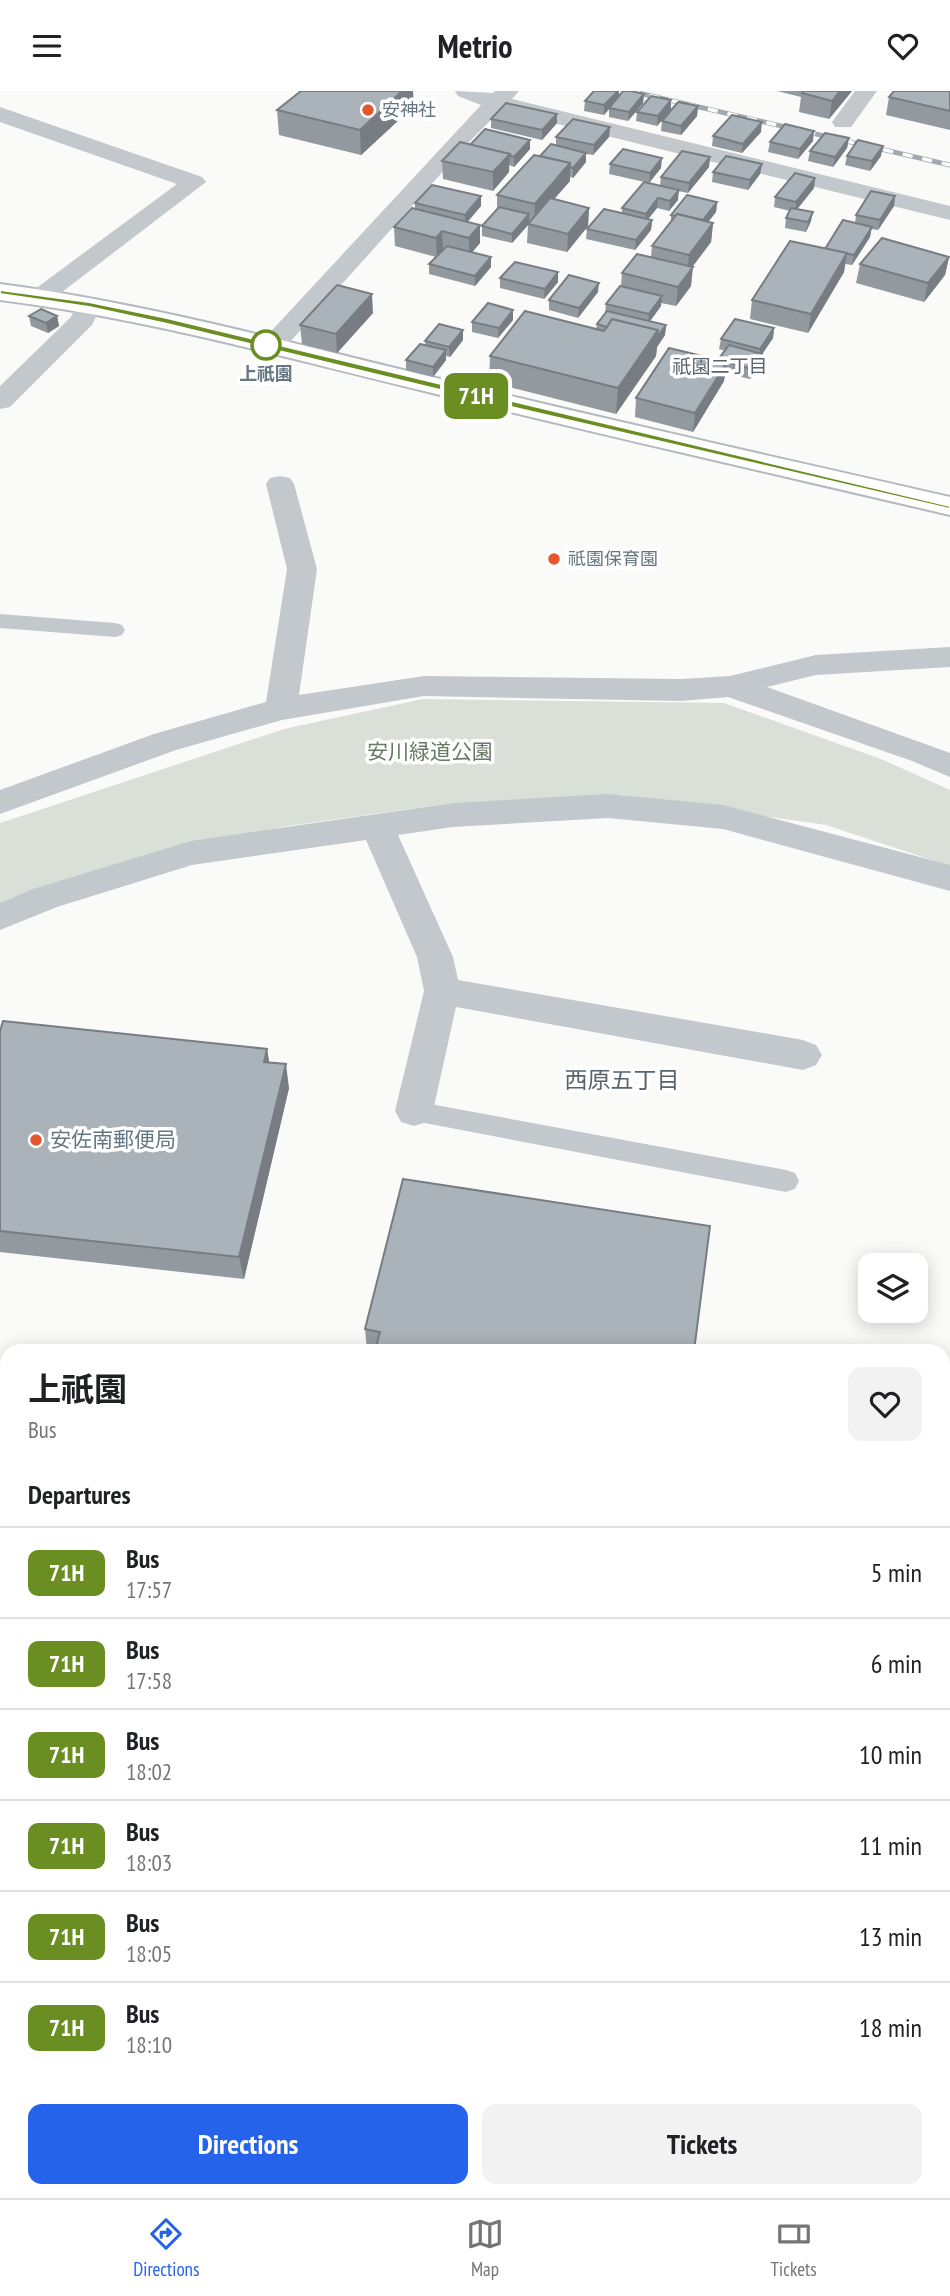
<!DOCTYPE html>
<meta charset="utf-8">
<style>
:root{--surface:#fff;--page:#f2f2f2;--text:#202124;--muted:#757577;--line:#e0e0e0;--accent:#2563eb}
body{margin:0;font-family:"PT Sans Narrow","Noto Sans JP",sans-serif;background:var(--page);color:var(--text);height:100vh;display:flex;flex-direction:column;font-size:26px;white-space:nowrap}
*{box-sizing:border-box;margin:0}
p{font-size:23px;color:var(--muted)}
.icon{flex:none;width:38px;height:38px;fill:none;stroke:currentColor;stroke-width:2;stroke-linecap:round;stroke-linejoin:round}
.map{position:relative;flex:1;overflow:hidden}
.details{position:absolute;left:0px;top:1253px;width:950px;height:854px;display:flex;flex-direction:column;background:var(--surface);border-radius:21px 21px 0 0;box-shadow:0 4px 18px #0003}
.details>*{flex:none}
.badge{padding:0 14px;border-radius:10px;font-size:24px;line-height:46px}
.controls{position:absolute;left:858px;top:1162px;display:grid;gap:14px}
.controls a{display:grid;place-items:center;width:70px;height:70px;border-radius:14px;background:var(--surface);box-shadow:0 4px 18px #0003;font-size:35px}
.map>.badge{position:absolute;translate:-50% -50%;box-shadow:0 0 0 4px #fff}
h2{padding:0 28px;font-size:26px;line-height:63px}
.round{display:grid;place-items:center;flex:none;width:74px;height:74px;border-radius:14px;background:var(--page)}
.head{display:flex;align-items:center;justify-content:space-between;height:119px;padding:0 28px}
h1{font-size:33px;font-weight:700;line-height:52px}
.cta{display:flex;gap:14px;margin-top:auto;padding:14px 28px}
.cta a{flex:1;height:80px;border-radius:14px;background:var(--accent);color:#fff;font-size:28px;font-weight:700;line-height:80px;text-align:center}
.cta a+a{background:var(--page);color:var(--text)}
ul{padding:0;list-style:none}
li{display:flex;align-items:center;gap:21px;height:91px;padding:0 28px;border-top:2px solid var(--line)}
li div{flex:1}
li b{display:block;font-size:26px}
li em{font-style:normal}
li .badge{min-width:77px;font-weight:700;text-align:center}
header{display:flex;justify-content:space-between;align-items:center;height:91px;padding:0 28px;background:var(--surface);font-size:32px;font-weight:700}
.tabs{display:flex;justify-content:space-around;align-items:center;height:98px;border-top:2px solid var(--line);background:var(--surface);font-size:19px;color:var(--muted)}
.tabs a{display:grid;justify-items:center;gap:4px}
.tabs .current{color:var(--accent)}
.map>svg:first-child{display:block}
.green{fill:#dadfd7}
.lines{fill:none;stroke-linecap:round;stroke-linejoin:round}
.secondary-casing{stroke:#b3babf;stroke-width:4}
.highway-casing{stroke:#b4b9bd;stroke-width:4}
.lane{fill:#c3c8cc;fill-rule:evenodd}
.street{fill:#c3c8cc;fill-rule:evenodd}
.secondary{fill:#fff;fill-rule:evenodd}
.highway{fill:#fff;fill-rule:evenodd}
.rail-casing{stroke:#a2aab0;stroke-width:5}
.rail{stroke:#fff;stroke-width:3.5;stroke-dasharray:10;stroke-linecap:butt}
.wall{fill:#929a9f}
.shaded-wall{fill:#777d82}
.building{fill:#aab3b9;stroke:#777d82;stroke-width:2}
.line{fill:#6b8e23;stroke:#fff;stroke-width:2}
.poi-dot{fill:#e4572e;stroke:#fff;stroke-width:2.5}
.stop-dot{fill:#fff;stroke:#6b8e23;stroke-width:3.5}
.labels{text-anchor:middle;stroke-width:7;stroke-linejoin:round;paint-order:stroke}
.far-poi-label{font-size:18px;fill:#657683;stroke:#fff;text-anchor:start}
.far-stop-label{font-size:18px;font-weight:bold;fill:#657683;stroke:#fff}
.far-neighbourhood-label{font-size:19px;fill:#57646e;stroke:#fff}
.park-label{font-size:21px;fill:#687a64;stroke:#fff}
.poi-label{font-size:21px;fill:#657683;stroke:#fff;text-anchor:start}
.neighbourhood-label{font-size:23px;fill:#57646e;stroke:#fff}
</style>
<header><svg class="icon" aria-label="menu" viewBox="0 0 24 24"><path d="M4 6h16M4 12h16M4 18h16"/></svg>Metrio<svg class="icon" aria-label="heart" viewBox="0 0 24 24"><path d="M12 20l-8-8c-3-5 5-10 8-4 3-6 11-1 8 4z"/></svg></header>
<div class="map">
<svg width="950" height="2107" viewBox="0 0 950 2107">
<rect width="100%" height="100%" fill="#fafaf8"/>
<path class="green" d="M423,608L724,612L881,668L950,699V775L826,734L620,704L452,712L281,736L92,783L0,817V732L284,638Z"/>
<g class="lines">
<defs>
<path id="secondary" d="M0,193C144,212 283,250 424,284C599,327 775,366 950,406V424C775,383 599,343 424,300C283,266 144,227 0,209Z"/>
<g id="highway">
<path d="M0,1339L7,1340V1380L0,1379Z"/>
<path d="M943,1496L950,1497V1541L943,1540Z"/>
</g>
</defs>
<use href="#secondary" class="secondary-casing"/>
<use href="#highway" class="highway-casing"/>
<g class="lane">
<path d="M0,523L115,532L122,534L125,539L122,544L115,546L0,537Z"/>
<path d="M414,1010L786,1079L795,1082L799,1090L795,1098L786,1101L414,1030L405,1027L401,1020L405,1013Z"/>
</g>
<g class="street">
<path d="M455,0L493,2L495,0H519L512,8L950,115V129L501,19L473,47L281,261L272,263L263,261L259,255L263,249L481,14L458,5Z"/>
<path d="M855,0H877L851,36H835L832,31Z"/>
<path d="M0,16L202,86L206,91L49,211L40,214L31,211L27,206L31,201L177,93L0,31Z"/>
<path d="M89,206L98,209L102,214L92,234L10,316L0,318V295L71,226L80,209Z"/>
<path d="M280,385L290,387L294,393L317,478L299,604L424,585L681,588L730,585L816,564L950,556V576L816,584L767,596L950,662V686L912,670L728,606L681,610L424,605L282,629L176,659L0,723V699L154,643L266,611L287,478L266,393L270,387Z"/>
<path d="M608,703L723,714L950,774V800L723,738L608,727L453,736L398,744L453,866L458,889L803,949L816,954L822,964L816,974L803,979L456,916L433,1020L427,1031L414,1035L401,1031L395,1020L424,900L417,866L366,749L192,774L57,816L0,839V812L33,798L191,750L453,712Z"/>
<path d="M946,1497L950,1498V1952L943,1955V1498Z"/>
<path d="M0,2009L7,2010V2064L0,2063Z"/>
<path d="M943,2079L950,2089V2107H899L900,2100H943Z"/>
<path d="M223,2100H297L299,2107H225Z"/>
</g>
<use href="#secondary" class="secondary"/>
<use href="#highway" class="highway"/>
<defs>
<path id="rail" d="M630,0L950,74"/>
</defs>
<use href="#rail" class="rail-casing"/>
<use href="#rail" class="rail"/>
</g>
<g class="wall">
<path d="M594,0H619V5L644,3L643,12L628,30L609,26V18L604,24L584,20L585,10Z"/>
<path d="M777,0H852L829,28L799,21L801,6Z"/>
<path d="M950,0V39L886,24L889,6Z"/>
<path d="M414,15L361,64L279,44L277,19Z"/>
<path d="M698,15L697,25L681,44L661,40L662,30Z"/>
<path d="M671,19L657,35L636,30L637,21Z"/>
<path d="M491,28L557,32L542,49L491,37Z"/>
<path d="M610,36L609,46L593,64L586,63V71L573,87L570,86V90L554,108L589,117L588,135L567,161L527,152L528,134L512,152L482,145V135L497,118V104L540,65L556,55V46Z"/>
<path d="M761,41L742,62L712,55L713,45Z"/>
<path d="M849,47L847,57L833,76L808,70L810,60Z"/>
<path d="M813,50L798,68L768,61L770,51Z"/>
<path d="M470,54L530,58L514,76L509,74V81L493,100L443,88L442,70Z"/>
<path d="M847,65H881L870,80L845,74Z"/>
<path d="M710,66L709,76L688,102L678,100V109L669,120L657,117L648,128L652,129L651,139L635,159L586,148L587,138L622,122V117L660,95L661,86Z"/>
<path d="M610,73L661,77L649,92L609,83Z"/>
<path d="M762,73L760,83L748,99L712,91L713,81Z"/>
<path d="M815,87L814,97L797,118L811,130L806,141L785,137L786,127L790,120L774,116L775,106Z"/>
<path d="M895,105L894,115L878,139L871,138L870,146L852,174L845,173L844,181L808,242L750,228L752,209L825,158L855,132L856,124Z"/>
<path d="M717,111L716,121L708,131L713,132L711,151L692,176L691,195L676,215L661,212V215L650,230L666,234L665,244L657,256L656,265L616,323L489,291L490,265L596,238L597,233L605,222L606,213L621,195L622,182L651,166L652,155L671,132V124Z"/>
<path d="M415,112L481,115L467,131L480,152L472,161L491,176L475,195L429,183V173L436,166L395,155L394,136L415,118Z"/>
<path d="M949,166L945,184L924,211L856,192L860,173Z"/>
<path d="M500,187L558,191L544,208L500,197Z"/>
<path d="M598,201L578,227L549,219V209Z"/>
<path d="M373,222L337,262L302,253L300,234Z"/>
<path d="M29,225H57L59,235L48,242L31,235Z"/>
<path d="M513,229L498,247L472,241V231Z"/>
<path d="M774,237L773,247L762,263L761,274L750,288L725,282L724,290L693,341L635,326L636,307L718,269L725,260L719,258L721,248Z"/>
<path d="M463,239V249L450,266L446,265V269L433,286L406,279V269L425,254V250Z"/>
<path d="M0,940L267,958L269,971L289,997L244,1188L0,1161Z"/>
<path d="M365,1238L694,1260H372L367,1259Z"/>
</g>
<g class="shaded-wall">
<path d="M402,0H413L414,15L361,64L360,39Z"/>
<path d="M618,0H619V8L609,17V18L604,24V14Z"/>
<path d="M840,0H852L829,28L832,10Z"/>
<path d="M644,3L643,12L628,30L629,21Z"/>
<path d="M671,9V19L657,35L658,25Z"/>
<path d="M698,15L697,25L681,44V35Z"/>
<path d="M557,23V32L542,49V39Z"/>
<path d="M762,31L761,41L742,62L743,53Z"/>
<path d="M610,36L609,46L593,64L594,54Z"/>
<path d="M814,40L813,50L798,68L800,58Z"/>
<path d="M849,47L847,57L833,76L835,66Z"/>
<path d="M530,49V58L514,76V66Z"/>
<path d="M883,55L881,65L870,80L872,70Z"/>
<path d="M586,62V71L573,87V77Z"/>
<path d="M510,63L509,81L493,100V81Z"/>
<path d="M710,66L709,76L688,102L689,92Z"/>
<path d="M662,67L661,77L649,92L650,82Z"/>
<path d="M570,72V90L534,131L535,113Z"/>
<path d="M762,73L760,83L748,99L750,89Z"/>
<path d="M815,87L814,97L795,121L796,111Z"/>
<path d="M679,99L678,109L669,120L670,110Z"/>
<path d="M481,105V115L465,134V124Z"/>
<path d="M895,105L894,115L878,139L880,129Z"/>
<path d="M658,107L657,117L645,132L646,123Z"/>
<path d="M717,111L716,121L700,141L701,131Z"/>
<path d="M589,117L588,135L567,161L568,143Z"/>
<path d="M813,121L811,130L806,141L808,131Z"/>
<path d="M529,123V133L512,152V143Z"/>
<path d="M652,129L651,139L635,159L636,149Z"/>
<path d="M713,132L711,151L687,183L689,164Z"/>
<path d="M480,134V152L469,165V147Z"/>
<path d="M872,136L870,146L852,174L854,164Z"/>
<path d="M442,140L443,159L437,166L436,147Z"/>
<path d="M847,162L844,181L808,242L811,223Z"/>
<path d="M491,166V176L475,195V185Z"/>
<path d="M949,166L945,184L924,211L928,192Z"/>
<path d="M693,176L691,195L676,215L678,196Z"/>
<path d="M558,181V191L544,208L545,198Z"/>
<path d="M599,192L598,201L578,227L579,217Z"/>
<path d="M372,203L373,222L337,262L336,243Z"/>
<path d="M662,205L661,215L648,233L649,223Z"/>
<path d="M513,219V229L498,247L499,237Z"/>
<path d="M57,225L59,235L48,242L46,232Z"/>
<path d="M666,234L665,244L657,256L656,265L616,323L618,297L658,239Z"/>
<path d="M774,237L773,247L759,268L760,258Z"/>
<path d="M463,239V249L450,266L449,256Z"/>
<path d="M446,259V269L433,286V276Z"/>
<path d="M762,263L761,274L750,288L752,278Z"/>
<path d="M727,271L724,290L693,341L695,322Z"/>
<path d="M267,958L271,982L264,971Z"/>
<path d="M286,973L289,997L244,1188L239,1166Z"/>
</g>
<g class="building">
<path d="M301,0H402L360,39L277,19Z"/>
<path d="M594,0H618L604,14L585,10Z"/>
<path d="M623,0H631L644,3L629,21L609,17Z"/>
<path d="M804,0H840L832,10L802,2Z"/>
<path d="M894,0H950V20L889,6Z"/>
<path d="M651,5L671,9L658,25L637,21Z"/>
<path d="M678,11L698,15L681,35L662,30Z"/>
<path d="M506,12L557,23L542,39L491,28Z"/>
<path d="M732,24L762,31L743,53L713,45Z"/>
<path d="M573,28L610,36L594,54L556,46Z"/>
<path d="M785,33L814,40L800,58L770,51Z"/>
<path d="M485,38L530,49L514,66L510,65V63L470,54Z"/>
<path d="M825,42L849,47L835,66L810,60Z"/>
<path d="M858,49L883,55L872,70L847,65Z"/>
<path d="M460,51L510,63L493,81L442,70Z"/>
<path d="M551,53L586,62L573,77L570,76V72L540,65Z"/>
<path d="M623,58L662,67L650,82L610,73Z"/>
<path d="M682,60L710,66L689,92L661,86Z"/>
<path d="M534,64L570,72L535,113L497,104Z"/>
<path d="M726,65L762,73L750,89L713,81Z"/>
<path d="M795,82L815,87L796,111L775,106Z"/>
<path d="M644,91L679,99L670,110L658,107L646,123L622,117Z"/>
<path d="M432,94L481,105L465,124L415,112Z"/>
<path d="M871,100L895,105L880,129L856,124Z"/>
<path d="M687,104L717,111L703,129L677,123L676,125L671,124Z"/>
<path d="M550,107L589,117L568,143L528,133Z"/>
<path d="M499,116L529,123L512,143L482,135Z"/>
<path d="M412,117L480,134L469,147L442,140L436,147L394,136Z"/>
<path d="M791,117L813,121L808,131L786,127Z"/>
<path d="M604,118L652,129L636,149L587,138Z"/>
<path d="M677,123L713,132L689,164L652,155Z"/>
<path d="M843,129L872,136L854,164L825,158Z"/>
<path d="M882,147L949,166L928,192L860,173Z"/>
<path d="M790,150L847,162L811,223L752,209Z"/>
<path d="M447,155L491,166L475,185L429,173Z"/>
<path d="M637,163L693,176L678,196L622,182Z"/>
<path d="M515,171L558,181L545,198L500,187Z"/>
<path d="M569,184L599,192L579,217L549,209Z"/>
<path d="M337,194L372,203L336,243L300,234Z"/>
<path d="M620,195L662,205L649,223L606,213Z"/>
<path d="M488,212L513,219L499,237L472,231Z"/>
<path d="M41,218L57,225L46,232L29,225Z"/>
<path d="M525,220L604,240L612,228L658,239L618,297L490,265Z"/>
<path d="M607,220L666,234L657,246L658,239L612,228L607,236L597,233Z"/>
<path d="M735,228L774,237L760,258L721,248Z"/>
<path d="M439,233L463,239L449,256L425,250Z"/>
<path d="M420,253L446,259L433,276L406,269Z"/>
<path d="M729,254L762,263L752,278L718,269Z"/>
<path d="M669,257L727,271L695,322L636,307Z"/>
<path d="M3,930L267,958L264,971L286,973L239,1166L0,1140V940Z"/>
<path d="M403,1088L710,1135L694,1260H375L380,1241L365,1238Z"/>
</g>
<path class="line" d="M0,199L89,211L167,227L950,415V418L502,314L167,233L89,216L0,203Z"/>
<g class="poi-dot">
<circle cx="368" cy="19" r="7"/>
<circle cx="554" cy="468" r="7"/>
<circle cx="36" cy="1049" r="7"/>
</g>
<circle class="stop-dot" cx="266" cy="254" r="14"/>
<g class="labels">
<g class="far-poi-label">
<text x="382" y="25">安神社</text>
<text x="568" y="474">祇園保育園</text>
</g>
<g class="far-stop-label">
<text x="266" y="289">上祇園</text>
</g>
<g class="far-neighbourhood-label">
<text x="720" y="282">祇園二丁目</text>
</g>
<g class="park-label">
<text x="430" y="668">安川緑道公園</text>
</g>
<g class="poi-label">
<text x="50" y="1056">安佐南郵便局</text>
</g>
<g class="neighbourhood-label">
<text x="622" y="997">西原五丁目</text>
</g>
</g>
</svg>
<div class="controls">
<a><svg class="icon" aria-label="layers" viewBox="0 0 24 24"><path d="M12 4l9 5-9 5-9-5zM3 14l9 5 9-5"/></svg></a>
</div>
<b class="badge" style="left:476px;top:305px;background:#6b8e23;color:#fff">71H</b>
<section class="details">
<div class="head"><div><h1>上祇園</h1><p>Bus</p></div><a class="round"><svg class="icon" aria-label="heart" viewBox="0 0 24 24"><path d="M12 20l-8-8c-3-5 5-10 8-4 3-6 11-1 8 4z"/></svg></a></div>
<h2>Departures</h2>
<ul>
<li><span class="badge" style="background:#6b8e23;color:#fff">71H</span><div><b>Bus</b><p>17:57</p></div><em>5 min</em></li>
<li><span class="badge" style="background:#6b8e23;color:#fff">71H</span><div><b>Bus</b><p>17:58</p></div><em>6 min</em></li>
<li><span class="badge" style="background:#6b8e23;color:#fff">71H</span><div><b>Bus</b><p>18:02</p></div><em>10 min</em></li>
<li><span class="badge" style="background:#6b8e23;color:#fff">71H</span><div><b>Bus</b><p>18:03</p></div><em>11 min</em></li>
<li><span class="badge" style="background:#6b8e23;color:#fff">71H</span><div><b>Bus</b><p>18:05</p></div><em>13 min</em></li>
<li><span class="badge" style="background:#6b8e23;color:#fff">71H</span><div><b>Bus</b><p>18:10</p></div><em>18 min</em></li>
</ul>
<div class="cta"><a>Directions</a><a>Tickets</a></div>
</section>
</div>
<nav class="tabs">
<a class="current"><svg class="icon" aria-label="directions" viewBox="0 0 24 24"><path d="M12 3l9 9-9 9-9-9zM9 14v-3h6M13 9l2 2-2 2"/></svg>Directions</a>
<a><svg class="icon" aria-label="map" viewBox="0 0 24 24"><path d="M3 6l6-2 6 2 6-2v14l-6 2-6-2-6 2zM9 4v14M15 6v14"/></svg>Map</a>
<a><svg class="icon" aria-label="tickets" viewBox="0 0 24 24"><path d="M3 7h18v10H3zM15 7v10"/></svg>Tickets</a>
</nav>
